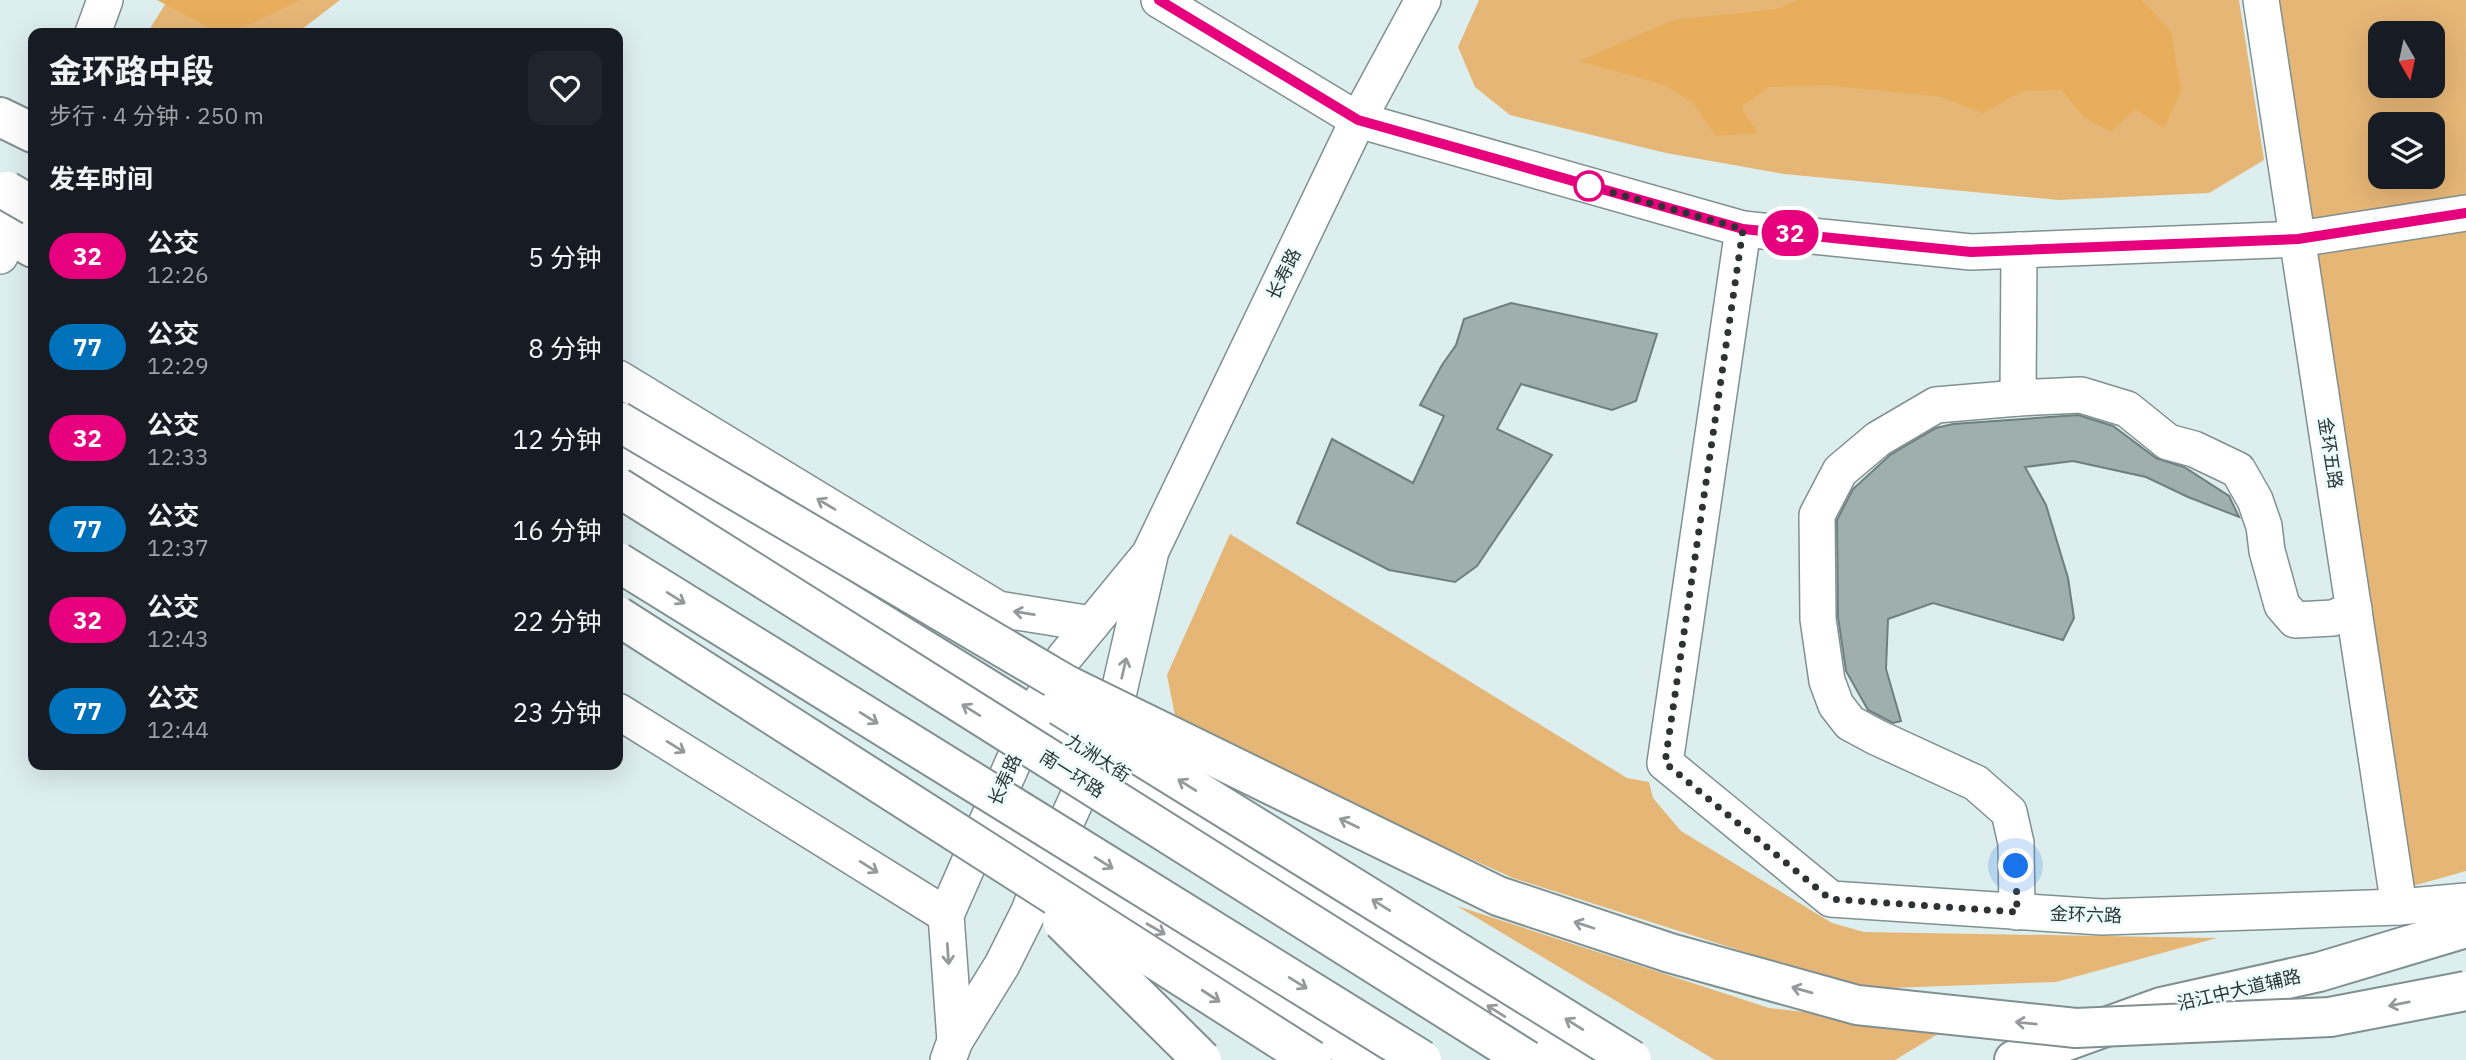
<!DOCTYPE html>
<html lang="zh">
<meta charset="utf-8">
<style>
:root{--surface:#171b24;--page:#20242c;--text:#f1f3f6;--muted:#9ea1a6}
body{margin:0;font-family:"IBM Plex Sans","Noto Sans SC",sans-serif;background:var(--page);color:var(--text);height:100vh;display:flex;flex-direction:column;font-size:26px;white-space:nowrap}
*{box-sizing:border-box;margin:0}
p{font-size:23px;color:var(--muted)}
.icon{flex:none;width:38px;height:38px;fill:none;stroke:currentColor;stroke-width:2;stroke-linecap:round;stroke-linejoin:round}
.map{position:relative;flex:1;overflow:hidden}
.details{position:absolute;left:28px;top:28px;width:595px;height:742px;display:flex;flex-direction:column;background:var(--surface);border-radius:14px;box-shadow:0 7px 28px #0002}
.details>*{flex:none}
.badge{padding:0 14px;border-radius:23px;font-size:24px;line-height:46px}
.needle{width:46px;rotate:171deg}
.controls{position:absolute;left:2368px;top:21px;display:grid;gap:14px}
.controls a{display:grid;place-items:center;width:77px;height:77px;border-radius:14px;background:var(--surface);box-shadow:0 7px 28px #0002;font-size:35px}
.you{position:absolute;width:35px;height:35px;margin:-18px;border:5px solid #fff;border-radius:50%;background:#1a73e8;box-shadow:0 0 0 10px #1a73e833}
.map>.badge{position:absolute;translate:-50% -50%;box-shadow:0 0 0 4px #fff}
h2{padding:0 21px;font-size:26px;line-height:63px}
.round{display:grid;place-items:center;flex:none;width:74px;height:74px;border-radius:14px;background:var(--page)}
.headline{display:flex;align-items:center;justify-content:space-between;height:119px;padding:0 21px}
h1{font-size:33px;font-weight:700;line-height:52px}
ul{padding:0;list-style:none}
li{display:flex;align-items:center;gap:21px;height:91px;padding:0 21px}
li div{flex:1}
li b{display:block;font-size:26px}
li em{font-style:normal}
li .badge{min-width:77px;font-weight:700;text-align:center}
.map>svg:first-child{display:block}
.green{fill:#e5b676;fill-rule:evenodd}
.water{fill:#e8ae5c}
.building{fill:#9eafae;stroke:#6f7f7f;stroke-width:2}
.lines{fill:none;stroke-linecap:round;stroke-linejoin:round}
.minor-casing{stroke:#809090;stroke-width:38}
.major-casing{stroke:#809090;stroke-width:42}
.highway-casing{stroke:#809090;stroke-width:42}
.minor{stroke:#fff;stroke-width:35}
.major{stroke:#fff;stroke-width:38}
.highway{stroke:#fff;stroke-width:38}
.highway-bridge-casing{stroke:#809090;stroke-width:42;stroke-linecap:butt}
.highway-bridge{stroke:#fff;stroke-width:38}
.oneway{stroke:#969999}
.line-casing{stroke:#fff;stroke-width:16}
.line{stroke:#e6007e;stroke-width:10}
.walk{stroke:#2d3333;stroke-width:7;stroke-dasharray:0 12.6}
.stop-dot{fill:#fff;stroke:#e6007e;stroke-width:3.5}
.labels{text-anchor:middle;stroke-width:5;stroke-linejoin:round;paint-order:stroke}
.street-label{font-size:18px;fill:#2d3333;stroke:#eafbfb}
</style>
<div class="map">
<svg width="2466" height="1060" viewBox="0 0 2466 1060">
<rect width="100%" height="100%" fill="#dee"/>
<g class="green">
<path d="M168,0H340L297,33H147Z"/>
<path d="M1479,0H2239L2264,160L2209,193L2059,200L1784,174L1666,153L1510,115L1475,87L1458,47Z"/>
<path d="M2279,0H2466V871L2409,887ZM2380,33H2432V86H2380ZM2380,124H2432V177H2380Z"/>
<path d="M1230,534L1627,778L1649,782L1653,798L1681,831L1832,923L1864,932L2217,938L2056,982L1861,989L1513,878L1177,726L1167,675Z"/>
<path d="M1457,906L1769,1008L1948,1028L1895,1060H1715Z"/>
</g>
<g class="water">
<path d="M157,0H300L232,33H219Z"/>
<path d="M1799,0H2142L2171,32L2181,90L2164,128L2135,109L2111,132L2085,118L2061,90L2023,91L1983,113L1942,97L1824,85L1770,87L1741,107L1758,133L1716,136L1693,103L1665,85L1579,61L1673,20L1776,9Z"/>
</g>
<g class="building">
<path d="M1511,303L1657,334L1636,401L1612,410L1521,384L1497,429L1552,455L1477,566L1455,582L1389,570L1297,523L1332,439L1413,483L1444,416L1420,405L1442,365L1456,345L1464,319Z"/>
<path d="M2078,415L2113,426L2156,458L2184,467L2229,496L2239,517L2188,497L2146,477L2073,461L2025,467L2046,505L2068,578L2074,618L2063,640L1933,603L1888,619L1886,669L1901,721L1893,723L1868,710L1846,671L1838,617L1837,520L1853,489L1890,455L1936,428L1953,424Z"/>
</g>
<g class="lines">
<defs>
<g id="minor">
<path d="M1159,0L1358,120L1743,229L1971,252L2298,239L2466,213"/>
<path d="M2261,0L2399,907"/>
<path d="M93,33L105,0"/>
<path d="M1743,229L1665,763L1831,899L2102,917L2399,907L2466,901"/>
<path d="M2019,250L2018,398L2081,395L2127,409L2168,442L2194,449L2238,470L2255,500L2264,526L2267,551L2282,605L2295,620L2333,618L2354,609"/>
<path d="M0,256L24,209"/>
<path d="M618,378L998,609L1092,624"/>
<path d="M618,711L946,915"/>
<path d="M2017,912L2016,843L2009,812L1976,783L1876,737L1850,723L1836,705L1827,681L1818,619L1817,515L1840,471L1878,439L1936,405L2018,398"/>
<path d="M955,1041L946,915L1033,717L1064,658L1147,557"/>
<path d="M948,1060L955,1041L1002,965L1029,911L1046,866L1112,722L1151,551L1358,120L1423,0"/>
</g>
<g id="major">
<path d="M0,228L33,248"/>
<path d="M618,461L1033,717L1256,863L1575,1060"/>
<path d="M989,834L1163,934L1369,1060"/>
<path d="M2014,1060L2161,1007L2319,972L2466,928"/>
</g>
<path id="highway" d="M0,117L33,133"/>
</defs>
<use href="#minor" class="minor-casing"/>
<use href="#major" class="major-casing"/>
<use href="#highway" class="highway-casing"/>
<use href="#minor" class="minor"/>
<use href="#major" class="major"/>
<use href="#highway" class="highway"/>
<defs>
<g id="highway-bridge">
<path d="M7,191L33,206"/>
<path d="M618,421L1065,684L1498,896L1670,953L1857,1005L2076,1028L2330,1017L2466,991"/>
<path d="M618,487L1527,1060"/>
<path d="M618,562L1422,1060"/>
<path d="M618,616L1312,1060"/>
<path d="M1060,706L1632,1060"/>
<path d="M1062,921L1202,1060"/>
</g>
</defs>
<use href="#highway-bridge" class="highway-bridge-casing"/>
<use href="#highway-bridge" class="highway-bridge"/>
</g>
<defs><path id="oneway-shaft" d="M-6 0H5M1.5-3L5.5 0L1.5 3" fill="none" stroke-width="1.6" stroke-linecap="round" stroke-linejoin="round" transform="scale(1.75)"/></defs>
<g class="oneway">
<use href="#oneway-shaft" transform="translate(826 504) rotate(-149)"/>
<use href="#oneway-shaft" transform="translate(676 598) rotate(32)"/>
<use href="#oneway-shaft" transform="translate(1024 613) rotate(-171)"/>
<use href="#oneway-shaft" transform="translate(1124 668) rotate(-77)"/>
<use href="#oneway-shaft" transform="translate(971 710) rotate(-148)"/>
<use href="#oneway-shaft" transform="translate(869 718) rotate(32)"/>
<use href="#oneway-shaft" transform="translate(676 747) rotate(32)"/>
<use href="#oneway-shaft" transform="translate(1187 785) rotate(-148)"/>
<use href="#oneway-shaft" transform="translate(1349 823) rotate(-154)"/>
<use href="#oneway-shaft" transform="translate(1104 863) rotate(32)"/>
<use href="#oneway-shaft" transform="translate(869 867) rotate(32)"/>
<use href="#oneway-shaft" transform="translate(1381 905) rotate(-148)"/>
<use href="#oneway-shaft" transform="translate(1584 925) rotate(-162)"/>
<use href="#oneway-shaft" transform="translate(1156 929) rotate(30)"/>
<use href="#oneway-shaft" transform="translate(948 954) rotate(86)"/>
<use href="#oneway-shaft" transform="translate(1298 983) rotate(32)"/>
<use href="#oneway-shaft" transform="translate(1802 990) rotate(-164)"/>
<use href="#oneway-shaft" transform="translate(1211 996) rotate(33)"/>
<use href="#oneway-shaft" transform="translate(2399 1004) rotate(169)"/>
<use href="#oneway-shaft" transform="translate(1496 1011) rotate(-148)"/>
<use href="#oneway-shaft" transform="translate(2026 1023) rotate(-174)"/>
<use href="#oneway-shaft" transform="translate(1574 1024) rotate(-148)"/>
</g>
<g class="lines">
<defs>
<path id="line" d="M1159,0L1358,120L1743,229L1971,252L2298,239L2466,213"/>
</defs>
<use href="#line" class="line-casing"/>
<use href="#line" class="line"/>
<path class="walk" d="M1589,186L1743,229L1665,763L1830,899L2017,912L2016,866"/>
</g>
<circle class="stop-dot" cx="1589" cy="186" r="14"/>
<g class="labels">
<g class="street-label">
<text transform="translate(1284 274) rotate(-64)" y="6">长寿路</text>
<text transform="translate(2330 453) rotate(81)" y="6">金环五路</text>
<text transform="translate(1098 758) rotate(33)" y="6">九洲大街</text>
<text transform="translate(1072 774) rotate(32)" y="6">南一环路</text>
<text transform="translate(1005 780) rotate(-66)" y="6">长寿路</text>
<text transform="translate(2086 915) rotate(2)" y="6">金环六路</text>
<text transform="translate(2239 990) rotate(-13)" y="6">沿江中大道辅路</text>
</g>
</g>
</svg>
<div class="controls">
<a><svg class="needle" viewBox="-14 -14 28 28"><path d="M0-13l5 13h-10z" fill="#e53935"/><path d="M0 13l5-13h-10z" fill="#9ea1a6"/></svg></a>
<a><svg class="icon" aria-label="layers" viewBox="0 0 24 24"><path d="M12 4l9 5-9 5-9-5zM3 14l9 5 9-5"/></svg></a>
</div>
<div class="you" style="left:2016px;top:866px"></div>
<b class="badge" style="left:1790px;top:233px;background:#e6007e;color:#fff">32</b>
<section class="details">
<div class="headline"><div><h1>金环路中段</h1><p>步行 · 4 分钟 · 250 m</p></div><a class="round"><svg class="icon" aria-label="heart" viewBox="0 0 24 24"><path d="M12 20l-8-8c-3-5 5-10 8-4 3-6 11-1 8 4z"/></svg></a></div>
<h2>发车时间</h2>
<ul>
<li><span class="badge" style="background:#e6007e;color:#fff">32</span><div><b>公交</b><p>12:26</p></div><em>5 分钟</em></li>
<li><span class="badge" style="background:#0072bc;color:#fff">77</span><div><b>公交</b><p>12:29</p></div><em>8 分钟</em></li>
<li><span class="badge" style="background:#e6007e;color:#fff">32</span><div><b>公交</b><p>12:33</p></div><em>12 分钟</em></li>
<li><span class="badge" style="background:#0072bc;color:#fff">77</span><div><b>公交</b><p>12:37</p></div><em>16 分钟</em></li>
<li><span class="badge" style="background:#e6007e;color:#fff">32</span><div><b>公交</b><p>12:43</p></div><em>22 分钟</em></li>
<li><span class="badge" style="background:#0072bc;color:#fff">77</span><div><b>公交</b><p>12:44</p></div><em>23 分钟</em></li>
</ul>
</section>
</div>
